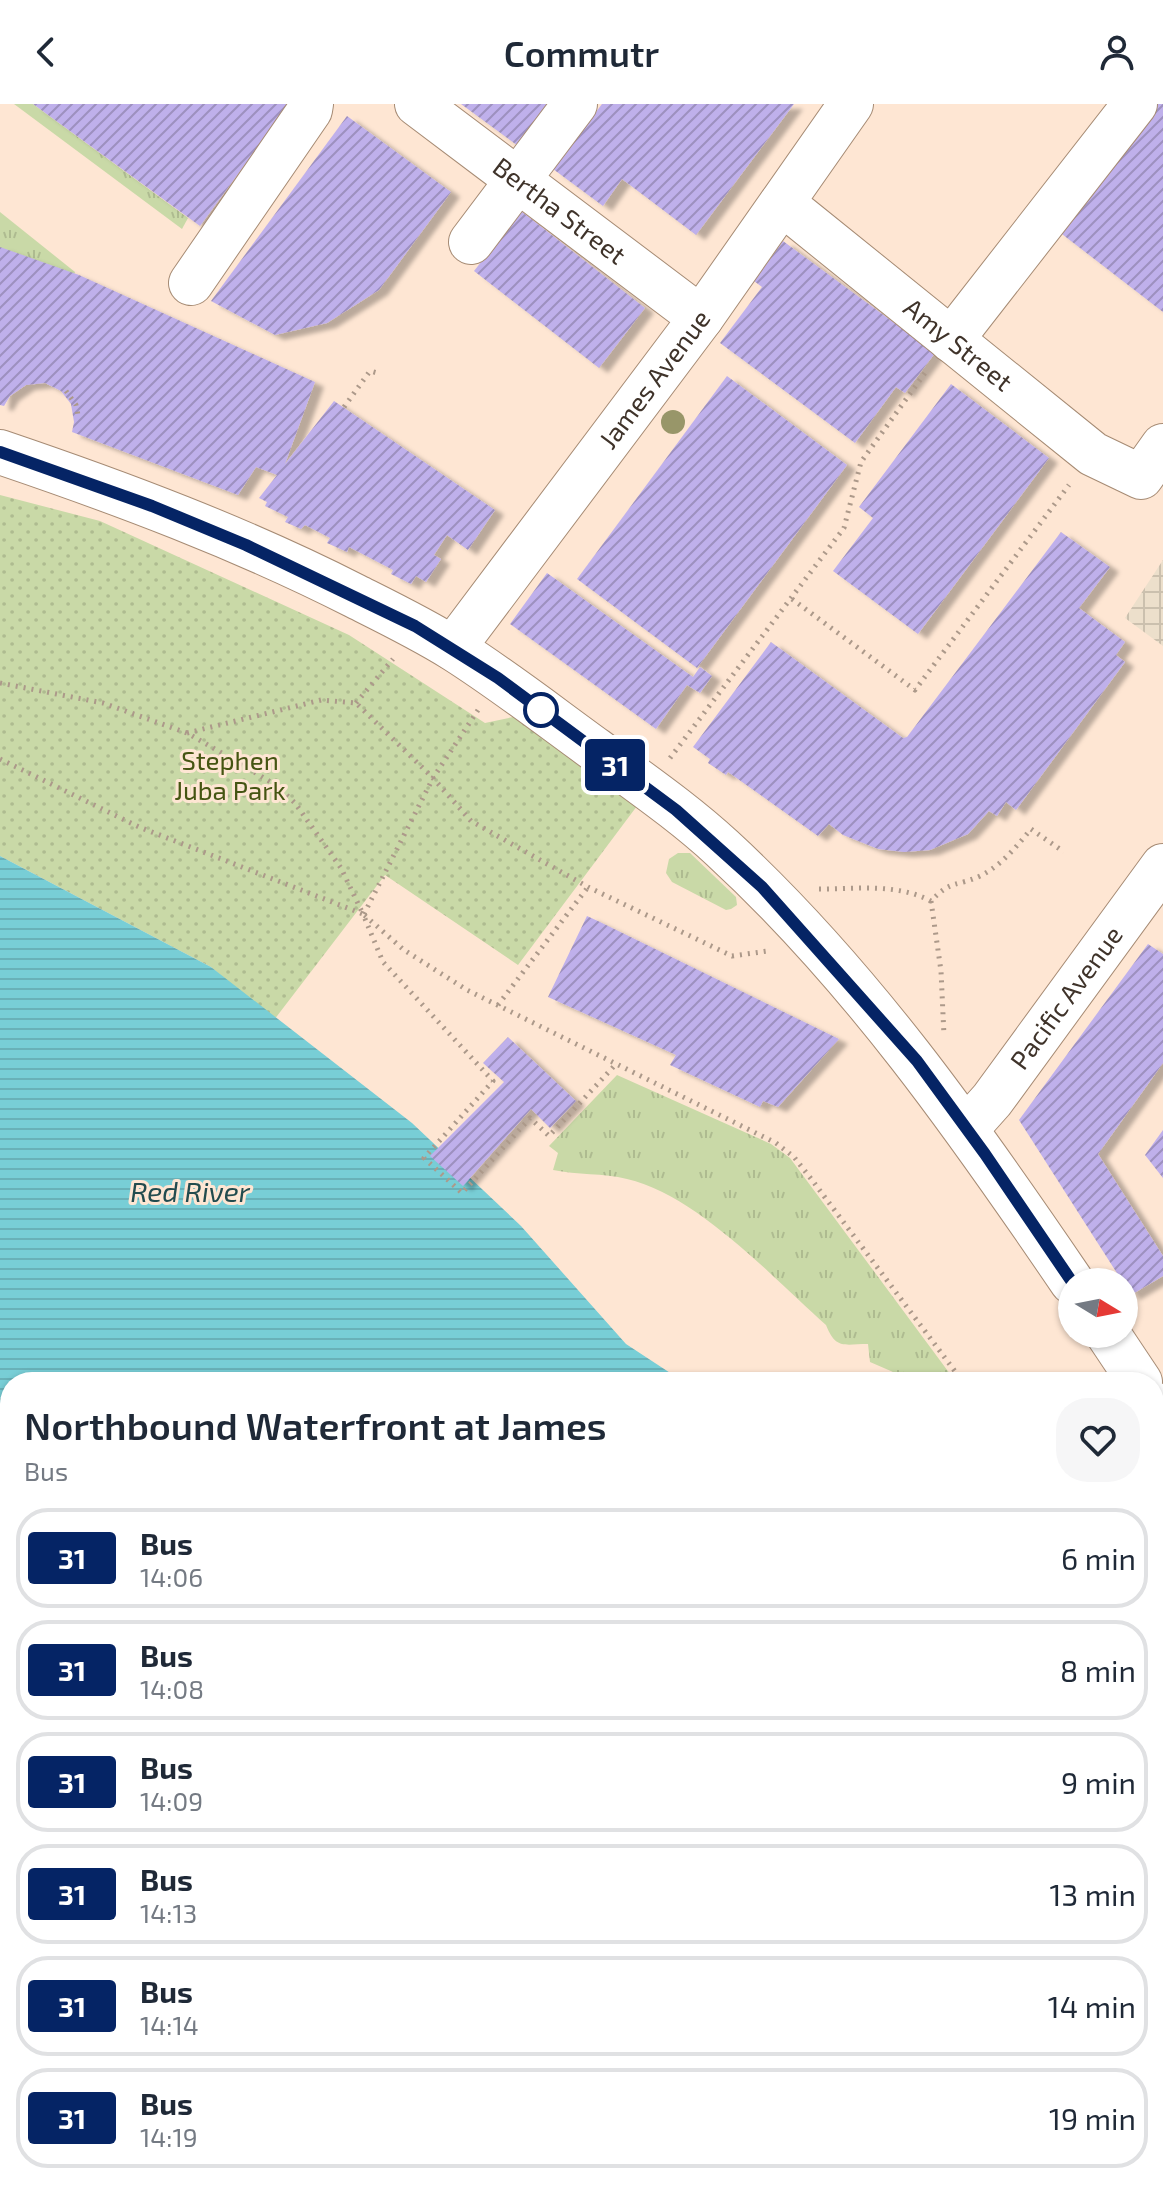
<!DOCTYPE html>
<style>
:root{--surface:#fff;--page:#f6f6f7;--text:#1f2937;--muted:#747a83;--line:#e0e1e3}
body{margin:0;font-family:"Exo 2",sans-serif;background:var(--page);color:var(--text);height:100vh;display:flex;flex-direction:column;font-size:30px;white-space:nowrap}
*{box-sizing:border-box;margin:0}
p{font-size:26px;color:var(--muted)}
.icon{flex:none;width:44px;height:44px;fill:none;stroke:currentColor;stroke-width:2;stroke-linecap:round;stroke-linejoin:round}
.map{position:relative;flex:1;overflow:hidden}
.panel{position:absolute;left:0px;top:1268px;width:1164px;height:824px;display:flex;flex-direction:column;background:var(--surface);border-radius:32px 32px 0 0;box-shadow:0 2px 6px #0004}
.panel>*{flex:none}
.badge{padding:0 16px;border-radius:6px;font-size:28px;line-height:52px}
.needle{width:52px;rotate:100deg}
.buttons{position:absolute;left:1058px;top:1164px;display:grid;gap:16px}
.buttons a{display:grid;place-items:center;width:80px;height:80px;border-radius:50%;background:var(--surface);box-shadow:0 2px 6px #0004;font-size:40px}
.map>.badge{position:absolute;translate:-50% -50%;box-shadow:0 0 0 4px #fff}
.round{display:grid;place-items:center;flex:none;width:84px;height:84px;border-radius:32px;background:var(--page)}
.head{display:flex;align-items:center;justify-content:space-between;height:136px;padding:0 24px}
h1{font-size:38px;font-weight:600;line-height:60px}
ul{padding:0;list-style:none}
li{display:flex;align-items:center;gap:24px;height:100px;margin:0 16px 12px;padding:0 8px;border:4px solid var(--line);border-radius:32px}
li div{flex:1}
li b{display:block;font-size:30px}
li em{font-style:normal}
li .badge{min-width:88px;font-weight:700;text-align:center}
header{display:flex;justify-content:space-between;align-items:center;height:104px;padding:0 24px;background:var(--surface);font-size:36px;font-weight:600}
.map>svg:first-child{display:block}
.industrial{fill:url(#industrial-grid)}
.grass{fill:url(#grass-tufts)}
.park{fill:url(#park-dots)}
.water{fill:url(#water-rules)}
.building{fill:url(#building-hatch);filter:url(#shadow)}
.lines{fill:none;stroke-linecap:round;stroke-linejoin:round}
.minor-casing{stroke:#a68b74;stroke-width:46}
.path{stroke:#ac998a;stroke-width:5;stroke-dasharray:2 6;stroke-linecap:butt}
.minor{stroke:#fff;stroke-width:44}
.tree{fill:#989669}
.line-casing{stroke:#fff;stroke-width:18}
.line{stroke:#052465;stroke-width:12}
.stop-dot{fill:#fff;stroke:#052465;stroke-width:4}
.labels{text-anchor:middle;stroke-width:6;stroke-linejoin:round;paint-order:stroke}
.street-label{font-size:26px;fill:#3f332a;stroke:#fee6d3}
.park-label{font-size:26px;fill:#455512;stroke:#fee6d3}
.water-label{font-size:28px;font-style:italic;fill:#224b4e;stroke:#fee6d3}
</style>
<header><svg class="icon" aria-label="back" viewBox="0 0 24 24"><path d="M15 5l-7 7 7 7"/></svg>Commutr<svg class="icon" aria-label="person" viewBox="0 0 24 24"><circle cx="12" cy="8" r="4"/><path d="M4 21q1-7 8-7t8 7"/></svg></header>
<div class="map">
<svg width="1163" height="2092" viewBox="0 0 1163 2092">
<defs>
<pattern id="industrial-grid" width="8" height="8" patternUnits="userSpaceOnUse" patternTransform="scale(2)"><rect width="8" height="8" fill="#ecdfcb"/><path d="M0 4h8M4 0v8" fill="none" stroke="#cbc0ae"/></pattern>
<pattern id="grass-tufts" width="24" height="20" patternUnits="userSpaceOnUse" patternTransform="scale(2)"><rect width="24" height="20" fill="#c9d9a7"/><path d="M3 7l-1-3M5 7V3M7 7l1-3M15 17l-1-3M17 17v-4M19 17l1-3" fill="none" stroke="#aebb90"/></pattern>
<pattern id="park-dots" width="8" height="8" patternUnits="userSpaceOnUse" patternTransform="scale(2)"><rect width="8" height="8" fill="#c9d9a7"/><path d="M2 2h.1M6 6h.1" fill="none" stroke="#aebb90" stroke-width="1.8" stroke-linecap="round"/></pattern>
<pattern id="water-rules" width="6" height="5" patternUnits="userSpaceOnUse" patternTransform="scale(2)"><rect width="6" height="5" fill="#78ced6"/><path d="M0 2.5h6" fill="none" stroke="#69b1b8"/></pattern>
<pattern id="building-hatch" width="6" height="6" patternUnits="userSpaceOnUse" patternTransform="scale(2)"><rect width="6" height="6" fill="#bfb0eb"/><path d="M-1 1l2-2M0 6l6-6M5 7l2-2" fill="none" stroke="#9d90bf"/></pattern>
<filter id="shadow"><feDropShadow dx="9" dy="5" stdDeviation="2" flood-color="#0004"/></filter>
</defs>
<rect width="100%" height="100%" fill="#fee6d3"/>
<path class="industrial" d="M1163,456V542L1125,514Z"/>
<g class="grass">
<path d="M14,0H33L188,114L182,125Z"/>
<path d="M0,108L75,168L73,173L0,144Z"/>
<path d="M678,749H690L736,793L737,801L731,805L726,806L672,778L666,769L669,755Z"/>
<path d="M617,971L771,1040L790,1054L956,1278H904L900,1271L870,1258L868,1240C844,1240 836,1246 826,1221C773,1174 697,1091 627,1075C603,1069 577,1071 553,1066L558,1049L549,1042Z"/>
</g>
<g class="park">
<path d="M0,391L100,417L349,531L485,619L513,613L637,702L518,861L385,771L274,916L211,863L0,752Z"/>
<path d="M0,1645L10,1651V1740L0,1692Z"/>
<path d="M1163,1798V2092H1125L1121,2082H1154V1809Z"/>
<path d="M107,2082H429L434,2092H109Z"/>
</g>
<g class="water">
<path d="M0,752L211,863L412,1019L521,1122L626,1240L684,1278H10V1651L0,1645Z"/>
<path d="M429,2082H1121L1125,2092H434Z"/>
</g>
<g class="building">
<path d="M33,0H289L200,122Z"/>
<path d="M461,0H548L518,42Z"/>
<path d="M602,0H794L696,131L622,75L603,102L553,65Z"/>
<path d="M1155,0H1163V208L1058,127Z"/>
<path d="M347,12L451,88L379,186L327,219L275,231L211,197Z"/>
<path d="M521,107L645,204L599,264L474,167Z"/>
<path d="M783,137L935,249L905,289L896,283L855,339L720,239L762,183L754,177Z"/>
<path d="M0,143L79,171L315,278L285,360L334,297L495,406L468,446L447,431L434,451L441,455L426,478L416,472L411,480L391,470L393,466L349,443L347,448L327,439L330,434L305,421L301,425L285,418L288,413L265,402L267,398L259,394L277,371L256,363L238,391L72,328L74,318L71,300L61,287L45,279L26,281L10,292L4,302L0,301Z"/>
<path d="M727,272L847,361L697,564L577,475Z"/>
<path d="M951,280L1049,354L918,530L833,467L873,414L859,403Z"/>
<path d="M1061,428L1110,463L1079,504L1125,538L1116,551L1125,558L1016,706L1006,698L997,712L989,707L968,730L930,746L904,748L878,745L843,731L829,720L818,732L728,668L726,671L708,659L710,655L693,643L771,538L903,634L907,633Z"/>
<path d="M547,469L693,573L700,563L712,572L700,589L687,581L656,625L510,520Z"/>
<path d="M587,812L600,818L839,935L778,1003L763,997L760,1003L670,961L676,951L548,893Z"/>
<path d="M1148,840L1163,850V959L1098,1050L1163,1152V1172L1131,1191L1019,1016Z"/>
<path d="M508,933L576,997L550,1024L531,1005L463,1082L430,1052L504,978L483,959Z"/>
<path d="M1163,1026V1074L1145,1051Z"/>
</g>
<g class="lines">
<defs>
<g id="minor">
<path id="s1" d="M417,0L701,214"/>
<path id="s2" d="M782,99L1093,350L1141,373L1163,342"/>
<path d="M471,138L575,0"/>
<path d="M191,179L310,6L311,0"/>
<path d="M951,236L1135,0"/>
<path d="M0,348C121,389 241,434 355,492C389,509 422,525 454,545C503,576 549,612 596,646C639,678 683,708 722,744C860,871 968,1025 1072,1178"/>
<path id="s3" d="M453,544L701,214L851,0"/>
<path id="s4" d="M967,1024L992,996L1163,762"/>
<path d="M1108,1230L1140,1278"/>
<path d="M1154,1300L1163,1313"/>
<path d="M0,1960L10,1964"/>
<path d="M50,2082L52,2092"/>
</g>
</defs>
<use href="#minor" class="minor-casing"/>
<g class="path">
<path d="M66,287L76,301L78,311"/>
<path d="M344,303L370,267L381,270"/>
<path d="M792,495L915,586L1069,381"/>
<path d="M0,579L103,599L187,629L251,666L277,682L295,699L341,764L363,810L404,846L467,886L776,1039L794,1053L812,1076L963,1278"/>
<path d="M356,599L393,555"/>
<path d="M187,629L321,596L356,599L433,674L471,717L588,783L732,852L768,847"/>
<path d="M670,654L844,424L861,358L927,266"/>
<path d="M0,655L139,723L363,810L383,858L493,977L424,1054L462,1089L530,1014L549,1032L617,959"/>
<path d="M819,785C857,785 896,779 931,797C952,775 956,783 980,772C1001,762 1017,742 1031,725L1064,748"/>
<path d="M931,797L941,867L944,932"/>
<path d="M364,810L433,674L478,606"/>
<path d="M498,901L588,783"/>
<path d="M1154,1358L1163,1373"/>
<path d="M1154,1499L1163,1511"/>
<path d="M0,1708L10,1714"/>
<path d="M307,2082L312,2092"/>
</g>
<use href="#minor" class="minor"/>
</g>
<circle class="tree" cx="673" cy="318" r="12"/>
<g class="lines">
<defs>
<path id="line" d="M0,348L152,402L246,441L415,522L498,574L676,706L762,783L917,957L985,1050L1072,1178"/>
</defs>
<use href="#line" class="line-casing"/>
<use href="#line" class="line"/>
</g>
<circle class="stop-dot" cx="541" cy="606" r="16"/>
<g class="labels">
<g class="street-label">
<text dy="9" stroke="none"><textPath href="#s1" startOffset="178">Bertha Street</textPath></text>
<text dy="9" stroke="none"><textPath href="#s2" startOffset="226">Amy Street</textPath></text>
<text dy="9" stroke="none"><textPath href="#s3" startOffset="336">James Avenue</textPath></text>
<text dy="9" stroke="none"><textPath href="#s4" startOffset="164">Pacific Avenue</textPath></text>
</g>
<g class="park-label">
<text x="230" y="666">Stephen<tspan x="230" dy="30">Juba Park</tspan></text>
</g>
<g class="water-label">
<text x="190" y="1098">Red River</text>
</g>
</g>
</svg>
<div class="buttons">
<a><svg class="needle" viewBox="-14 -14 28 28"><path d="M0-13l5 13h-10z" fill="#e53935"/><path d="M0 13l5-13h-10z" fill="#747a83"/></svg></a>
</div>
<b class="badge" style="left:615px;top:661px;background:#052465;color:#fff">31</b>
<section class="panel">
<div class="head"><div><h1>Northbound Waterfront at James</h1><p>Bus</p></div><a class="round"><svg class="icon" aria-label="heart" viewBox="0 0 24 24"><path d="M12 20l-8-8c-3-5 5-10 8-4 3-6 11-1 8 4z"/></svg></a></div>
<ul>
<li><span class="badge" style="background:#052465;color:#fff">31</span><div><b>Bus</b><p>14:06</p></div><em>6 min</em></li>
<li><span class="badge" style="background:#052465;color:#fff">31</span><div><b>Bus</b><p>14:08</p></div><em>8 min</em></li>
<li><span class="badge" style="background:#052465;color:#fff">31</span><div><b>Bus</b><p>14:09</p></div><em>9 min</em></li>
<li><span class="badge" style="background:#052465;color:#fff">31</span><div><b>Bus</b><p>14:13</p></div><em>13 min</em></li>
<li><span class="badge" style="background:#052465;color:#fff">31</span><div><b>Bus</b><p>14:14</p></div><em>14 min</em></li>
<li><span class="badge" style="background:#052465;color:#fff">31</span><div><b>Bus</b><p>14:19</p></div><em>19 min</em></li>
</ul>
</section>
</div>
